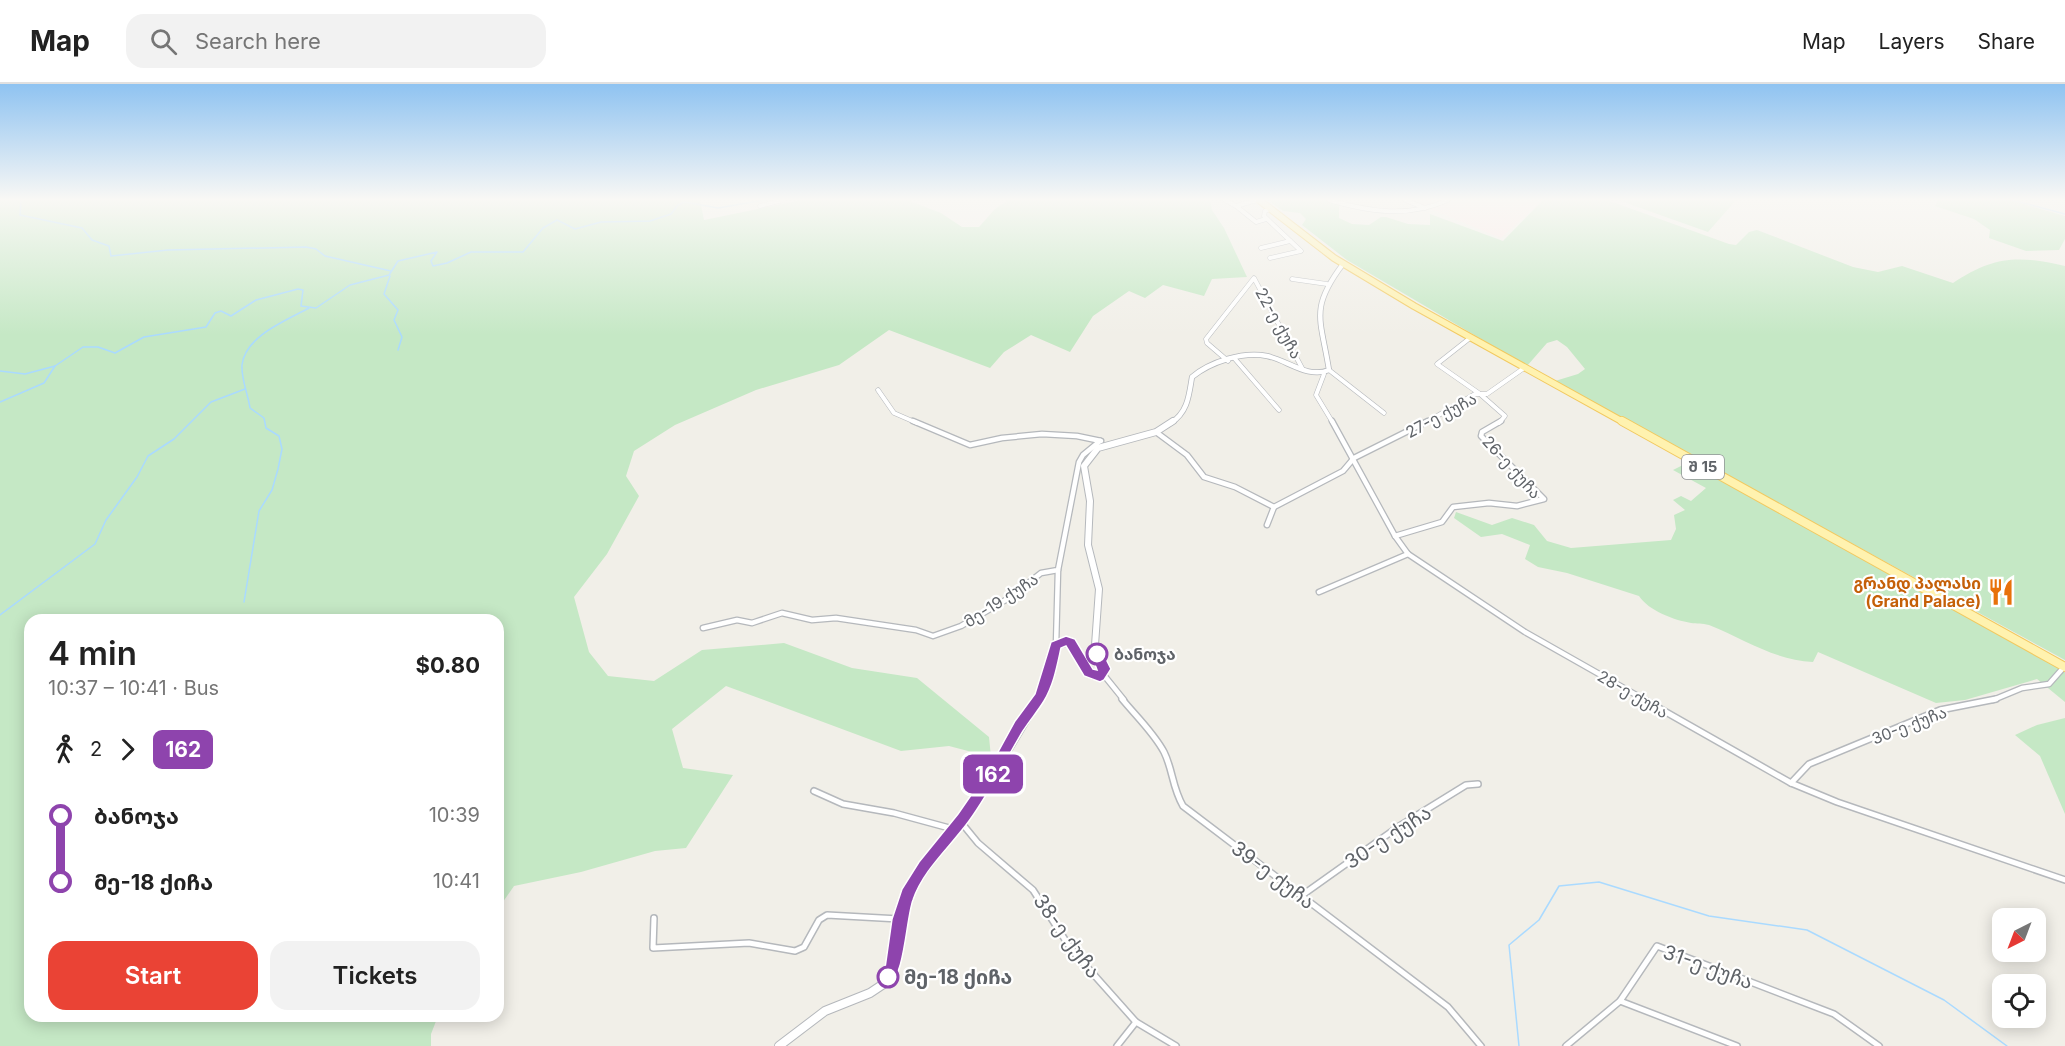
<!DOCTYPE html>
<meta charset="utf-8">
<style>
:root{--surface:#fff;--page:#f2f2f2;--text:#222;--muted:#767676;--line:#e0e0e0;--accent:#ea4335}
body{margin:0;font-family:Inter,"Noto Sans Georgian",sans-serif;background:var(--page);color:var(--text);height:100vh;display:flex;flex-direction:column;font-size:22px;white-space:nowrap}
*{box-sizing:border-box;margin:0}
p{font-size:20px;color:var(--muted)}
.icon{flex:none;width:33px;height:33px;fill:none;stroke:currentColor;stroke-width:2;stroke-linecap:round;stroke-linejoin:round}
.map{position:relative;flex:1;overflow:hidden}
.sheet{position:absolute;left:24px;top:530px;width:480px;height:408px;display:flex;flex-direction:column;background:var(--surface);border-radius:18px;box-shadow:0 3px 15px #0003}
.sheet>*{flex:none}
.badge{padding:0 12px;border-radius:9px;font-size:21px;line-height:39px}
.needle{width:39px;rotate:222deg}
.tools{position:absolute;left:1992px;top:824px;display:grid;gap:12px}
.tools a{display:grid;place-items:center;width:54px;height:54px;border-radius:12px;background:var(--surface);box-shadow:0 3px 15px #0003;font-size:30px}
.map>.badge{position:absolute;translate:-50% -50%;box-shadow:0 0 0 3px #fff}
.legs{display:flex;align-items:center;gap:9px;height:66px;padding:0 24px;font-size:20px}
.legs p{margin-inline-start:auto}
.summary{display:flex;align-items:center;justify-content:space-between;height:102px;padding:0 24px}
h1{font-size:33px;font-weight:600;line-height:45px}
.button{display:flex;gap:12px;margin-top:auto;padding:12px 24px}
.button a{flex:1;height:69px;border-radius:18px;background:var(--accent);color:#fff;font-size:24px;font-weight:600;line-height:69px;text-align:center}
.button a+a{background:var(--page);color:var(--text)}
ul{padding:0 24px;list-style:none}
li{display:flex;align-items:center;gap:21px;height:66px;font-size:22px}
li i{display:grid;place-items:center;width:9px;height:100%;margin:0 8px;background:currentColor}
li i::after{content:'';width:15px;height:15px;margin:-8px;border:4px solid;border-radius:50%;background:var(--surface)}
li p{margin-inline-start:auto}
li:first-child i{background:linear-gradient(#0000 50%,currentColor 0)}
li:last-child i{background:linear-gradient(currentColor 50%,#0000 0)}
header{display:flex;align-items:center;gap:36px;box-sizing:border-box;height:84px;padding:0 30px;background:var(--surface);border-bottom:2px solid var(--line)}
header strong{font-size:28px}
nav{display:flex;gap:33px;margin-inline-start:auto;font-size:21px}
.search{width:420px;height:54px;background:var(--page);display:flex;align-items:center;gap:15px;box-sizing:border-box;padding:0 21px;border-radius:18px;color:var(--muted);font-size:22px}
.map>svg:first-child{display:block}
.medical{fill:#fce8e6}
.green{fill:#c5e8c5}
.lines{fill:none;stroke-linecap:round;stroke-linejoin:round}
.stream{stroke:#aadaff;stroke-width:1.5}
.minor-far2-casing{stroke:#b5b8bc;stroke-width:5}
.minor-far1-casing{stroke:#b5b8bc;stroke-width:7}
.minor-casing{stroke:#b5b8bc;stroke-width:8}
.tertiary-far2-casing{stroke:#b5b8bc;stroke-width:6}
.tertiary-far1-casing{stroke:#b5b8bc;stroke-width:8}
.tertiary-casing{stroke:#b5b8bc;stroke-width:10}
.primary-far1-casing{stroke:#f2c960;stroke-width:8}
.primary-casing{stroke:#f2c960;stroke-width:10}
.minor-far2{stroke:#fff;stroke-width:4}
.minor-far1{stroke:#fff;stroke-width:4.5}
.minor{stroke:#fff;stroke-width:5}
.tertiary-far2{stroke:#fff;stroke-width:4.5}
.tertiary-far1{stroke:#fff;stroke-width:6}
.tertiary{stroke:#fff;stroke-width:8}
.primary-far1{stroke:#fff2af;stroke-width:6}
.primary{stroke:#fff2af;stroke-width:8}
.line-1{fill:#8e44ad;stroke:#fff;stroke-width:1.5}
.stop-1-dot{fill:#fff;stroke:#8e44ad;stroke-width:3}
.labels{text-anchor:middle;stroke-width:4.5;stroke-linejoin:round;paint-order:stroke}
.shield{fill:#fff;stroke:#8f9295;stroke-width:1.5}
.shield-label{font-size:15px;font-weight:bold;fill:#5f6368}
.street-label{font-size:16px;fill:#5f6368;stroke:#fff}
.food-label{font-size:16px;font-weight:bold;fill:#c56008;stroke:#fff;text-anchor:end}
.stop-label{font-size:16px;font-weight:bold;fill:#5f6368;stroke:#fff;text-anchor:start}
.near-street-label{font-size:20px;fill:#5f6368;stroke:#fff}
.near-stop-label{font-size:20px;font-weight:bold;fill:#5f6368;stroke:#fff;text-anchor:start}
</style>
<header>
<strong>Map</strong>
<div class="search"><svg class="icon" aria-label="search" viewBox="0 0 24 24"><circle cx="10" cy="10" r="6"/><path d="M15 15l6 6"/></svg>Search here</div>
<nav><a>Map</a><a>Layers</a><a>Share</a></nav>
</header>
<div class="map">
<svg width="2065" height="962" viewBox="0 0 2065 962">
<rect width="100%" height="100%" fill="#f1efe8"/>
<path class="medical" d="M1408,116H1543L1501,154Z"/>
<g class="green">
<path d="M0,116H700L704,136L801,116H907L941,129L962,143H979L995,125L1008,116H1210L1212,126L1224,144L1247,193L1212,195L1204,212L1163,201L1145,214L1129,207L1093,232L1070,268L1031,251L1004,268L990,284L889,246L839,281L756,306L675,341L634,367L626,392L639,412L607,470L574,513L589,568L608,592L654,597L702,566L784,559L852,584L917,594L989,653L991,673L949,662L901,667L726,602L672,645L683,684L733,691L686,764L655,767L581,788L514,802L498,825V536H30V932H438L431,950V962H0Z"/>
<path d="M1268,116H1324L1339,120V134L1352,140L1369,141L1381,133H1386L1408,140L1430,141V130L1503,157L1543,116H1607L1729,160L1736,161L1749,148L1757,146L1853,183L1878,188L1902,182L1953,199C1993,172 2018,171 2065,182V576L1555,297L1578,290L1585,285L1567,263L1557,256L1547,259L1527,282L1347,176L1302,141L1306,135L1300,129L1283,127Z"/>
<path d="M1618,116H1736L1708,148Z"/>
<path d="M1938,116H2010L2065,132V155L2059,166L2026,167L1989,154L1990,146L1974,135L1935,122Z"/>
<path d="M1689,378L2065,587V618L2037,595L1965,616L1936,619L1818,568L1813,578C1774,576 1744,555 1709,541C1702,539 1697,540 1691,539C1674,536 1649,527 1639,512L1567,489L1538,483L1525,475L1530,461L1502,450L1481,453L1454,434L1456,428L1492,441L1512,434L1534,441L1547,457L1571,464L1671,456L1676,445L1674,431L1685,426L1673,416L1681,412L1691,417L1706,404L1673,386Z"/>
<path d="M2065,634V730L2040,672L2015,651L2037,641Z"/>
</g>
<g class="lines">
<g class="stream">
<path d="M21,116L20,131L82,144L92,156L109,162L111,172L168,166L306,163L316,165L325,172L391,187"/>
<path d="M2012,116L2065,130"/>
<path d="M390,192L384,210L398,226L394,236L402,253L398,266"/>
<path d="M0,287L25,290L55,282"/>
<path d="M0,318L44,299L55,282L83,263H98L115,269L144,253L206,243L215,229L221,227L231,232L256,216L298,205L303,206L301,222L316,224L350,201L389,191L398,177L437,168L431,177L433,182L447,179L471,168H523L543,144L557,136L575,145L601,138L650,137L671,130L678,121L685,118L718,124L764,116"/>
<path d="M244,518L259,427L272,406L278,385L282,365L279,352L266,344L264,334L250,324C248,310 241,295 242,281C245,252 287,236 309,224"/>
<path d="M0,531L95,460L106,436L137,393L148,372L174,355L211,318L245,305"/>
<path d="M1519,962L1509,861L1539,836L1559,802L1599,798L1709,832L1807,846L1944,916L2007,962"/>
</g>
<defs>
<g id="minor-far2">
<path d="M1225,116L1236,122"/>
<path d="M1257,116L1236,122L1256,138L1266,135"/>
<path d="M1329,116C1370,128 1408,134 1448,116"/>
<path d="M1405,116L1425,124"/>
<path d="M760,122L783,116"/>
<path d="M1270,125L1265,127L1264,132L1301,167L1270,174"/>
<path d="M1261,164L1290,157"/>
<path d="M1292,195L1327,200"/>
<path d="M1470,254L1437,280L1480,310L1505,332L1499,339"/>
<path d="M1235,275L1279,326"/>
<path d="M1228,277L1207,259L1206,255L1254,194L1302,284"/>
<path d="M1329,286L1384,329"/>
<path d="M1324,290L1316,311L1333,339"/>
<path d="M878,306L894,329L917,339"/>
<path d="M1425,339L1475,310H1487L1524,284"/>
</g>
<g id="minor-far1">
<path d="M913,337L970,361L1002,354L1042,350L1077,352L1101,357"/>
<path d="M1332,337L1395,452L1408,470L1525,548L1645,616"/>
<path d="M1156,348L1187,371L1204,393L1235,403L1274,423L1267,441"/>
<path d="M1274,423L1343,387L1354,374L1428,337"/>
<path d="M1395,452L1442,438L1453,423L1489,419L1517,422L1544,415L1481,352L1482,348L1501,337"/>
<path d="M1319,508L1408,470"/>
<path d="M703,544L737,536L752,539L782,529L812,536L836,534L916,546L933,552L961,542L1009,514L1041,489L1058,486L1079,378L1083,371L1100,357"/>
<path d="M1056,561L1058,486"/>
<path d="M1103,590L1124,616"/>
<path d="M1993,616L2022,604L2049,600L2064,583"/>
</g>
<g id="minor">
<path d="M1122,615C1136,632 1154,649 1164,668C1173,686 1172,703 1183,722L1448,923L1481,962"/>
<path d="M1643,615L1791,699L1837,718L2065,796"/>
<path d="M1791,699L1809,680L1940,626L1996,615"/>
<path d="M814,707L843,720L894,729L953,745"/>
<path d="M960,737L978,759L1033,806L1071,865L1136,938L1176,962"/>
<path d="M1301,812L1398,743L1466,701L1478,700"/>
<path d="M654,834L653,864L749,859L795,867L804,863L819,836L827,831L899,835"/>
<path d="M1620,917L1737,962"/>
<path d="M1117,962L1136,938"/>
<path d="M1566,962L1620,917L1657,862L1834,930L1879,962"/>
</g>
<path id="tertiary-far2" d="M1171,339C1188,328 1189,311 1192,293C1210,278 1243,267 1267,272C1287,276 1308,295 1329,286C1321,235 1309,225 1343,180"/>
<path id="tertiary-far1" d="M1037,616L1047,597L1056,561L1071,558L1094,592L1103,590L1105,585L1095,561L1099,505L1088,461L1090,417L1084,382L1098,364L1156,348L1173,337"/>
<path id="tertiary" d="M779,962L825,927L870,909L885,899L892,887L899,835L907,809L991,693L1038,615"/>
<path id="primary-far1" d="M1259,116L1334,174L1414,222L1625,339"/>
<path id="primary" d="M1622,337L2065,583"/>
</defs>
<use href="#minor-far2" class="minor-far2-casing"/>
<use href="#minor-far1" class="minor-far1-casing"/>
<use href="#minor" class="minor-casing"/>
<use href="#tertiary-far2" class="tertiary-far2-casing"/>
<use href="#tertiary-far1" class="tertiary-far1-casing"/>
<use href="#tertiary" class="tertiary-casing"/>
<use href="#primary-far1" class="primary-far1-casing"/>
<use href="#primary" class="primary-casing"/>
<use href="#minor-far2" class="minor-far2"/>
<use href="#minor-far1" class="minor-far1"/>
<use href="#minor" class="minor"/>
<use href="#tertiary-far2" class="tertiary-far2"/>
<use href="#tertiary-far1" class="tertiary-far1"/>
<use href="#tertiary" class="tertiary"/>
<use href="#primary-far1" class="primary-far1"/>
<use href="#primary" class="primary"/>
</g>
<linearGradient id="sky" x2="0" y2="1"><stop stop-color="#8fc3f1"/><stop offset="0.46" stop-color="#f9f8f5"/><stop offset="1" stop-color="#f9f8f5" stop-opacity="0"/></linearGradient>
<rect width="2065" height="251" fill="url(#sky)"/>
<path class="line-1" d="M1066,552L1075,555L1093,585L1097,586L1091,570L1097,565L1102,567L1111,585L1104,596L1100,598L1084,592L1066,562L1061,564C1057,582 1054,600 1044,617C1038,627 1030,636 1023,647C1005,677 990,708 969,737C951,762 923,786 913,816C906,835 905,894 888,901L883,899L881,893L885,884L892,835L902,805L919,778L958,730L987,688L1015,637L1035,610L1051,558Z"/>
<defs>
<symbol id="restaurant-bare" viewBox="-9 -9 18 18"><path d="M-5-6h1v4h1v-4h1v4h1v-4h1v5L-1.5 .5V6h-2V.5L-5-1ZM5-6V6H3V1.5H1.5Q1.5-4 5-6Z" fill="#e8710a" stroke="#fff" stroke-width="2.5" paint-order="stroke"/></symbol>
</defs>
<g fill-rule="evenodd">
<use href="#restaurant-bare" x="1982" y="489" width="38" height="38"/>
</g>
<g class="stop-1-dot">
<circle cx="1097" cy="570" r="10"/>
<circle cx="888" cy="893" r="10"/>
</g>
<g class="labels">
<rect class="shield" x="1682" y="371" width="42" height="24" rx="4.5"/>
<g class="shield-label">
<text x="1703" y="388">შ 15</text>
</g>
<g class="street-label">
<text transform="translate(1279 239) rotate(61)" y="6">22-ე ქუჩა</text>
<text transform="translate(1441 331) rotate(-28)" y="6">27-ე ქუჩა</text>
<text transform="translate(1512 383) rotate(48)" y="6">26-ე ქუჩა</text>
<text transform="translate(1001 516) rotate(-33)" y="6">მე-19 ქუჩა</text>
<text transform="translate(1633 610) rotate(30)" y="6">28-ე ქუჩა</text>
<text transform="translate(1909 641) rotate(-21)" y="6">30-ე ქუჩა</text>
</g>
<g class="food-label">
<text x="1981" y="505">გრანდ პალასი<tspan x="1981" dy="18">(Grand Palace)</tspan></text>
</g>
<g class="stop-label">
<text x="1114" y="576">ბანოჯა</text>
</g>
<g class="near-street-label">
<text transform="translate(1388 753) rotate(-33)" y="7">30-ე ქუჩა</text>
<text transform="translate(1273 791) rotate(37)" y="7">39-ე ქუჩა</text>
<text transform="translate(1067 852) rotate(54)" y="7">38-ე ქუჩა</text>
<text transform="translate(1708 883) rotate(20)" y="7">31-ე ქუჩა</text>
</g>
<g class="near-stop-label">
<text x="904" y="900">მე-18 ქიჩა</text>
</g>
</g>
</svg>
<div class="tools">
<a><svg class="needle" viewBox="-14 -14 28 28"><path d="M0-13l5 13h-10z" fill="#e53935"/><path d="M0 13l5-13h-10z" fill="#767676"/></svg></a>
<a><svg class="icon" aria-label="locate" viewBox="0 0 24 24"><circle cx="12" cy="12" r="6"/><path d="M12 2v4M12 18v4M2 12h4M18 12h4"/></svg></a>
</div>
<b class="badge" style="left:993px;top:690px;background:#8e44ad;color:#fff">162</b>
<section class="sheet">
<div class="summary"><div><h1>4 min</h1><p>10:37 – 10:41 · Bus</p></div><b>$0.80</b></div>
<div class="legs"><svg class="icon" aria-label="walk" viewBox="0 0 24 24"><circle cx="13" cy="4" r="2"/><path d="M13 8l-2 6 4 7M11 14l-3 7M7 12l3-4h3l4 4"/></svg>2<svg class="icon" aria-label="forward" viewBox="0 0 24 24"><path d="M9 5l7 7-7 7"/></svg><b class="badge" style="background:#8e44ad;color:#fff">162</b></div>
<ul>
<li><i style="color:#8e44ad"></i><b>ბანოჯა</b><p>10:39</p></li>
<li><i style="color:#8e44ad"></i><b>მე-18 ქიჩა</b><p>10:41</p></li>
</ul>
<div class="button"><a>Start</a><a>Tickets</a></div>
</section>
</div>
